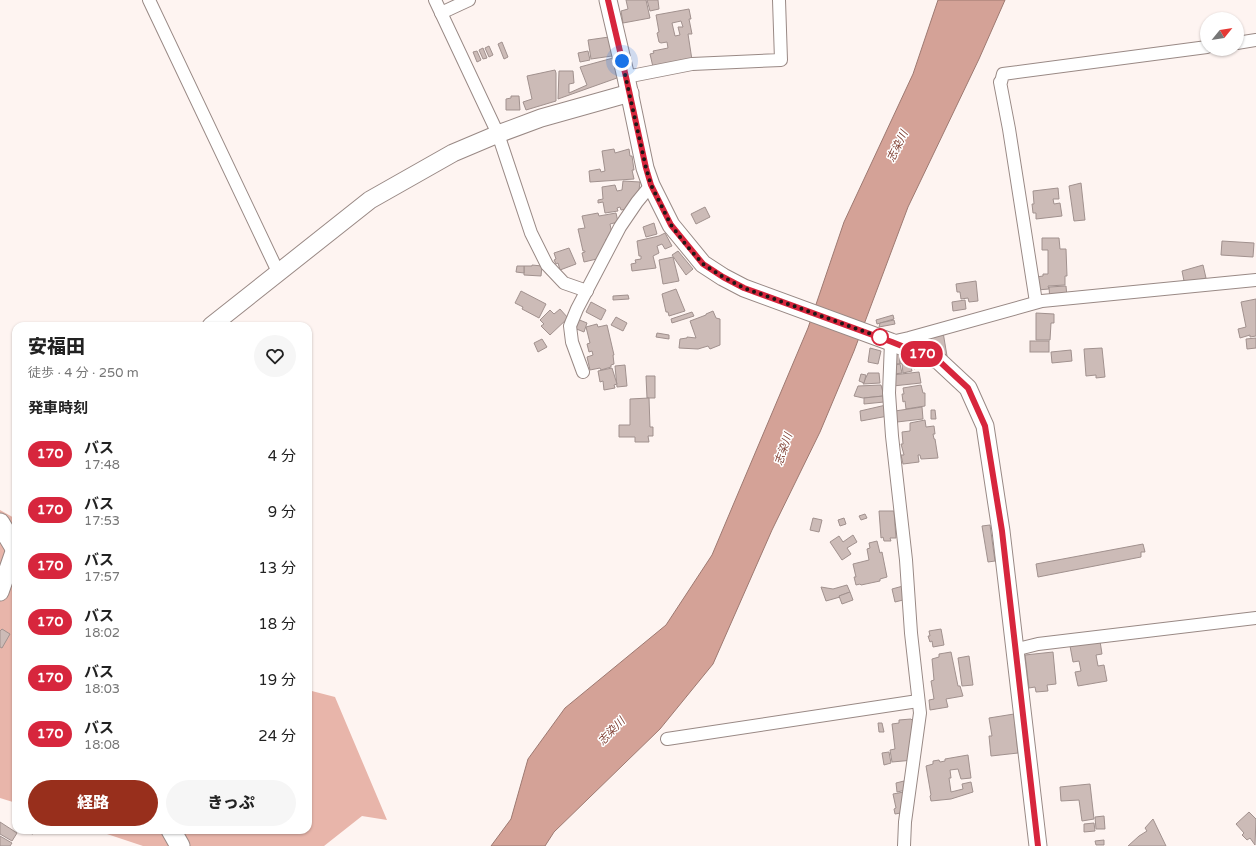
<!DOCTYPE html>
<html lang="ja">
<meta charset="utf-8">
<style>
:root{--surface:#fff;--page:#f6f6f6;--text:#222;--muted:#767676;--accent:#982f1c}
body{margin:0;font-family:"Varela Round","Noto Sans JP",sans-serif;background:var(--page);color:var(--text);height:100vh;display:flex;flex-direction:column;font-size:15px;white-space:nowrap}
*{box-sizing:border-box;margin:0}
p{font-size:13px;color:var(--muted)}
.icon{flex:none;width:22px;height:22px;fill:none;stroke:currentColor;stroke-width:2;stroke-linecap:round;stroke-linejoin:round}
.map{position:relative;flex:1;overflow:hidden}
.panel{position:absolute;left:12px;top:322px;width:300px;height:512px;display:flex;flex-direction:column;background:var(--surface);border-radius:12px;box-shadow:0 1px 3px #0004}
.panel>*{flex:none}
.badge{padding:0 8px;border-radius:13px;font-size:14px;line-height:26px}
.needle{width:26px;rotate:60deg}
.controls{position:absolute;left:1200px;top:12px;display:grid;gap:8px}
.controls a{display:grid;place-items:center;width:44px;height:44px;border-radius:50%;background:var(--surface);box-shadow:0 1px 3px #0004;font-size:20px}
.you{position:absolute;width:20px;height:20px;margin:-10px;border:3px solid #fff;border-radius:50%;background:#1a73e8;box-shadow:0 0 0 6px #1a73e833}
.map>.badge{position:absolute;translate:-50% -50%;box-shadow:0 0 0 2px #fff}
h2{padding:0 16px;font-size:15px;line-height:36px}
.round{display:grid;place-items:center;flex:none;width:42px;height:42px;border-radius:21px;background:var(--page)}
.summary{display:flex;align-items:center;justify-content:space-between;height:68px;padding:0 16px}
h1{font-size:19px;font-weight:800;line-height:30px}
.cta{display:flex;gap:8px;margin-top:auto;padding:8px 16px}
.cta a{flex:1;height:46px;border-radius:24px;background:var(--accent);color:#fff;font-size:16px;font-weight:800;line-height:46px;text-align:center}
.cta a+a{background:var(--page);color:var(--text)}
ul{padding:0;list-style:none}
li{display:flex;align-items:center;gap:12px;height:56px;padding:0 16px}
li div{flex:1}
li b{display:block;font-size:15px}
li em{font-style:normal}
li .badge{min-width:44px;font-weight:700;text-align:center}
.map>svg:first-child{display:block}
.forest{fill:#e8b5aa}
.water{fill:#d4a297;stroke:#9d7971}
.building{fill:#ccbbb7;stroke:#a1918e;fill-rule:evenodd}
.lines{fill:none;stroke-linecap:round;stroke-linejoin:round}
.street-casing{stroke:#998985;stroke-width:14}
.secondary-casing{stroke:#998985;stroke-width:19}
.primary-casing{stroke:#998985;stroke-width:21}
.street{stroke:#fff;stroke-width:12}
.secondary{stroke:#fff;stroke-width:17}
.primary{stroke:#fff;stroke-width:19}
.line-casing{stroke:#fff;stroke-width:9}
.line{stroke:#d7263d;stroke-width:6}
.walk{stroke:#1e1817;stroke-width:4;stroke-dasharray:0 7.2}
.stop-dot{fill:#fff;stroke:#d7263d;stroke-width:2}
.labels{text-anchor:middle;stroke-width:3;stroke-linejoin:round;paint-order:stroke}
.water-label{font-size:11px;font-style:italic;fill:#814134;stroke:#fff}
</style>
<div class="map">
<svg width="1256" height="846" viewBox="0 0 1256 846">
<rect width="100%" height="100%" fill="#fef4f1"/>
<g class="forest">
<path d="M0,510L16,519V803L0,798Z"/>
<path d="M308,690L335,697L387,820L362,816L324,846H143L95,830H308Z"/>
</g>
<path class="water" d="M938,0H1005L979,59L908,207L854,351L820,432L772,530L713,664L660,729L554,832L545,846H491L511,819L528,759L565,708L666,625L712,555L808,328L844,222L913,74Z"/>
<g class="building">
<path d="M626,0H646L650,18L623,23L621,11L628,9Z"/>
<path d="M647,0H658L659,9L650,11Z"/>
<path d="M689,9L691,19H689L692,34H688L692,60L653,67L650,54L654,53L653,51L668,48L667,42L661,43L659,42L657,33L659,32L656,15ZM681,21L683,27H678L680,35L675,36L672,23Z"/>
<path d="M609,37L612,56L591,59L588,40Z"/>
<path d="M502,42L508,57L504,59L498,44Z"/>
<path d="M489,46L493,55L489,57L485,48Z"/>
<path d="M483,48L487,58L483,59L479,50Z"/>
<path d="M477,51L481,60L477,62L473,52Z"/>
<path d="M588,51L590,60L580,62L578,53Z"/>
<path d="M613,58L617,78L558,99L559,71H573L574,83L569,84V93L587,85L580,67Z"/>
<path d="M555,70L556,73V101L526,110L523,102L532,99L527,76Z"/>
<path d="M511,96H519L520,110H506V99L511,98Z"/>
<path d="M614,149L615,153L629,149L630,156H632L634,170H632L634,179L590,182L589,171L600,169L601,172L605,171L602,151Z"/>
<path d="M623,181L640,182L639,190L626,209L621,210L620,207L617,208L618,211L605,213L603,202L598,203V200L603,199L602,187L615,185L617,191L622,190Z"/>
<path d="M1081,183L1085,220L1074,221L1069,186Z"/>
<path d="M1058,188L1059,199H1053L1054,204L1060,203L1062,216L1036,219V213H1033L1032,204H1034L1033,191Z"/>
<path d="M705,207L710,217L696,224L691,214Z"/>
<path d="M598,213L599,216L616,213L618,222L610,224L612,234L609,235V238L606,239V245L601,258L584,262L582,253L585,252V251H583L578,229L585,228L582,216Z"/>
<path d="M654,223L657,234L646,237L643,227Z"/>
<path d="M665,233L672,246L665,249L662,244L657,246L659,253L653,256L656,268L632,271L631,264L636,263L635,260L641,259V256H639L637,241L659,236Z"/>
<path d="M1042,238H1059L1060,249H1066L1067,276H1065V285L1048,286L1049,289L1037,290L1036,277L1043,276V274H1048V250H1042Z"/>
<path d="M1222,241L1254,243L1253,257L1221,255Z"/>
<path d="M569,248L576,264L560,270L558,263L556,264L554,260L556,259L554,253Z"/>
<path d="M678,251L693,269L686,275L672,255Z"/>
<path d="M673,257L679,281L663,284L659,260Z"/>
<path d="M532,265L542,266L541,276L524,275V266H532Z"/>
<path d="M1203,265L1206,278L1186,283L1185,281H1184L1182,271Z"/>
<path d="M517,266H524V273L516,272Z"/>
<path d="M976,281L978,301L969,302L968,298L961,299L960,292H957L956,284Z"/>
<path d="M1066,286L1067,297L1050,301L1049,287Z"/>
<path d="M676,289L685,311L669,316L668,312H666L662,294Z"/>
<path d="M521,291L546,304L539,318L522,309L523,307L515,303Z"/>
<path d="M628,295L629,299L613,300V296Z"/>
<path d="M1256,299V336L1250,337V335L1240,338L1238,329L1246,327L1241,302Z"/>
<path d="M965,300L966,309L953,311L952,302Z"/>
<path d="M591,302L606,310L601,320L586,312Z"/>
<path d="M560,309L568,318L550,335L541,326L544,324L540,320L550,310L554,314Z"/>
<path d="M713,311L716,318L720,319V345L710,349L708,346L698,349L679,348L680,339L687,338V337L696,338L690,321L706,315V314Z"/>
<path d="M692,312L694,316L672,323L671,319Z"/>
<path d="M1036,313L1054,314V323H1051L1050,340H1036Z"/>
<path d="M893,315L894,319L877,324L876,320Z"/>
<path d="M616,317L627,323L623,331L611,325Z"/>
<path d="M577,319L587,323L584,332L574,328Z"/>
<path d="M894,320L895,324L879,327L880,323Z"/>
<path d="M597,324L598,327L607,325L614,355H613L614,364L611,365V367L601,370L600,368L590,370L587,357L593,355L592,351L589,352L587,344L590,343L586,327Z"/>
<path d="M943,332L947,356L932,350L931,344L922,346L915,343L914,337Z"/>
<path d="M657,333L669,335V339L656,337Z"/>
<path d="M1256,338V348L1247,349L1246,339Z"/>
<path d="M542,339L547,347L538,352L534,343Z"/>
<rect x="1030" y="341" width="19" height="11"/>
<path d="M870,348L881,351L878,364L868,362Z"/>
<path d="M891,348L900,351V364L890,363Z"/>
<path d="M1102,348L1105,377L1096,378V375L1086,376L1084,349Z"/>
<path d="M1071,350L1072,361L1052,363L1051,352Z"/>
<path d="M900,352L919,359L915,369L911,367L912,371L903,373L902,364L900,363Z"/>
<path d="M900,364L902,373L894,374L891,366Z"/>
<path d="M625,365L627,386L617,387L615,366Z"/>
<path d="M612,368L617,384L614,385L615,388L604,390L603,381L600,382L598,371Z"/>
<path d="M919,372L921,383L893,386L892,375Z"/>
<path d="M868,373H879L880,383L863,384Z"/>
<path d="M861,374L866,375L864,383L859,381Z"/>
<path d="M646,376H655V398H647Z"/>
<path d="M881,385L884,396L863,398L854,396L858,386Z"/>
<path d="M921,385L923,393H925V406L906,409L905,401L903,402L902,394H904L903,388Z"/>
<path d="M883,396L884,402L864,404V398Z"/>
<path d="M649,398L650,427H653V436H648L649,442H635V437H619V425H630V399Z"/>
<path d="M886,405L888,416L861,421L860,411Z"/>
<path d="M922,407L923,419L897,422L895,411Z"/>
<path d="M931,410H935L936,419H931Z"/>
<path d="M925,420L926,427L934,426L935,434H933L934,439H935L938,458L921,459L920,455H918L919,462L903,464L901,455H904L901,444H903L902,432L910,431V423Z"/>
<path d="M879,511H894L896,538H890L891,541H884L883,537L881,538Z"/>
<path d="M865,514L867,518L861,520L859,516Z"/>
<path d="M813,518L822,520L819,532L810,530Z"/>
<path d="M844,518L846,524L840,526L838,520Z"/>
<path d="M990,525L995,561L988,562L982,526Z"/>
<path d="M853,535L857,542L847,548L851,554L842,560L830,542L839,536L843,542Z"/>
<path d="M877,541L880,553L882,552L887,577L880,579V581L861,585L860,584L856,585L854,577H856L853,564L869,560L867,549L870,548L869,543Z"/>
<path d="M1143,544L1145,552H1141V557L1038,577L1036,564Z"/>
<path d="M847,585L850,592L839,596L840,597L826,601L821,587L833,589Z"/>
<path d="M903,586L907,599L895,602L892,589Z"/>
<path d="M850,592L853,600L842,604L839,596Z"/>
<path d="M2,629L10,634L2,648L0,647V631Z"/>
<path d="M941,629L944,645L933,647L932,641L930,642L928,636H930L929,631Z"/>
<path d="M1100,641L1102,654L1096,655L1098,666L1104,665L1107,681L1078,686L1075,672L1081,671L1079,661L1073,662L1070,646Z"/>
<path d="M951,652L958,686H960L963,696L946,699L948,707L930,710L929,700L934,699L931,681L934,680L932,659L939,657V654Z"/>
<path d="M1053,652L1056,684L1047,685L1048,691L1036,692L1035,687L1029,688L1025,655Z"/>
<path d="M969,656L973,685L962,686L958,658Z"/>
<path d="M1014,714L1018,753L991,756L989,736H992L989,718Z"/>
<path d="M911,719L912,720L917,719L914,760L892,762L890,750L895,749L892,724L899,723V720Z"/>
<path d="M878,723H882L884,732H879Z"/>
<path d="M889,752L891,763L884,765L882,753Z"/>
<path d="M968,755L971,778L961,779L958,769L950,770L951,778H949L951,792L963,789L962,784L971,782L973,792L951,799L931,801L930,796L931,795L926,766L933,764V761L939,760L940,762L945,761V759Z"/>
<path d="M904,781L906,790L897,792L896,783Z"/>
<path d="M1090,784L1094,819L1082,821L1079,800L1061,801L1060,787Z"/>
<path d="M909,791L912,811L895,814L894,809L896,808L893,794Z"/>
<path d="M1249,812L1256,819L1255,845L1250,838L1247,840L1242,835L1244,833L1236,824Z"/>
<path d="M1104,816L1105,829H1096L1095,817Z"/>
<path d="M1153,819L1166,846H1128L1139,836L1147,831L1145,828Z"/>
<path d="M0,822L17,833L12,841L0,834Z"/>
<path d="M1094,823L1095,831L1084,832V824Z"/>
<path d="M19,830H35L33,834Z"/>
<path d="M0,836L12,843L10,846H0Z"/>
<path d="M1104,840V845H1096L1095,841Z"/>
</g>
<g class="lines">
<defs>
<g id="street">
<path d="M149,0L279,274"/>
<path d="M435,0L498,134L531,233L547,265L564,283L587,291"/>
<path d="M441,13L469,0"/>
<path d="M1237,43L1256,40"/>
<path d="M626,77L692,64L781,60L779,0"/>
<path d="M1036,302L1009,129L1000,82H1001L1003,74L1207,47"/>
<path d="M583,372L572,342L570,326L577,309L620,227L637,202L651,185"/>
<path d="M1014,650L1038,644L1256,618"/>
<path d="M667,739L918,701"/>
<path d="M904,846L905,822L920,713L911,633L906,560L892,436L889,393L891,342L909,338L1042,301L1256,280"/>
</g>
<g id="secondary">
<path d="M608,0L626,77L645,168L651,185L671,225L703,264L723,277L744,288L891,342L939,361L968,388L985,426L1001,531L1038,846"/>
<path d="M211,326L370,200L453,153L498,134L541,118L630,93"/>
<path d="M0,592L16,546"/>
</g>
<g id="primary">
<path d="M0,523L16,550"/>
<path d="M171,830L180,846"/>
</g>
</defs>
<use href="#street" class="street-casing"/>
<use href="#secondary" class="secondary-casing"/>
<use href="#primary" class="primary-casing"/>
<use href="#street" class="street"/>
<use href="#secondary" class="secondary"/>
<use href="#primary" class="primary"/>
</g>
<g class="lines">
<defs>
<path id="line" d="M608,0L626,77L646,168L651,185L671,225L703,264L723,277L744,288L892,342L939,361L968,388L985,426L1002,531L1038,846"/>
</defs>
<use href="#line" class="line-casing"/>
<use href="#line" class="line"/>
<path class="walk" d="M622,61L646,168L651,185L671,225L686,245L703,264L723,277L744,288L882,338L880,337"/>
</g>
<circle class="stop-dot" cx="880" cy="337" r="8"/>
<g class="labels">
<g class="water-label">
<text transform="translate(897 146) rotate(-64)" y="4">志染川</text>
<text transform="translate(783 449) rotate(-71)" y="4">志染川</text>
<text transform="translate(611 731) rotate(-46)" y="4">志染川</text>
</g>
</g>
</svg>
<div class="controls">
<a><svg class="needle" viewBox="-14 -14 28 28"><path d="M0-13l5 13h-10z" fill="#e53935"/><path d="M0 13l5-13h-10z" fill="#767676"/></svg></a>
</div>
<div class="you" style="left:622px;top:61px"></div>
<b class="badge" style="left:922px;top:354px;background:#d7263d;color:#fff">170</b>
<section class="panel">
<div class="summary"><div><h1>安福田</h1><p>徒歩 · 4 分 · 250 m</p></div><a class="round"><svg class="icon" aria-label="heart" viewBox="0 0 24 24"><path d="M12 20l-8-8c-3-5 5-10 8-4 3-6 11-1 8 4z"/></svg></a></div>
<h2>発車時刻</h2>
<ul>
<li><span class="badge" style="background:#d7263d;color:#fff">170</span><div><b>バス</b><p>17:48</p></div><em>4 分</em></li>
<li><span class="badge" style="background:#d7263d;color:#fff">170</span><div><b>バス</b><p>17:53</p></div><em>9 分</em></li>
<li><span class="badge" style="background:#d7263d;color:#fff">170</span><div><b>バス</b><p>17:57</p></div><em>13 分</em></li>
<li><span class="badge" style="background:#d7263d;color:#fff">170</span><div><b>バス</b><p>18:02</p></div><em>18 分</em></li>
<li><span class="badge" style="background:#d7263d;color:#fff">170</span><div><b>バス</b><p>18:03</p></div><em>19 分</em></li>
<li><span class="badge" style="background:#d7263d;color:#fff">170</span><div><b>バス</b><p>18:08</p></div><em>24 分</em></li>
</ul>
<div class="cta"><a>経路</a><a>きっぷ</a></div>
</section>
</div>
